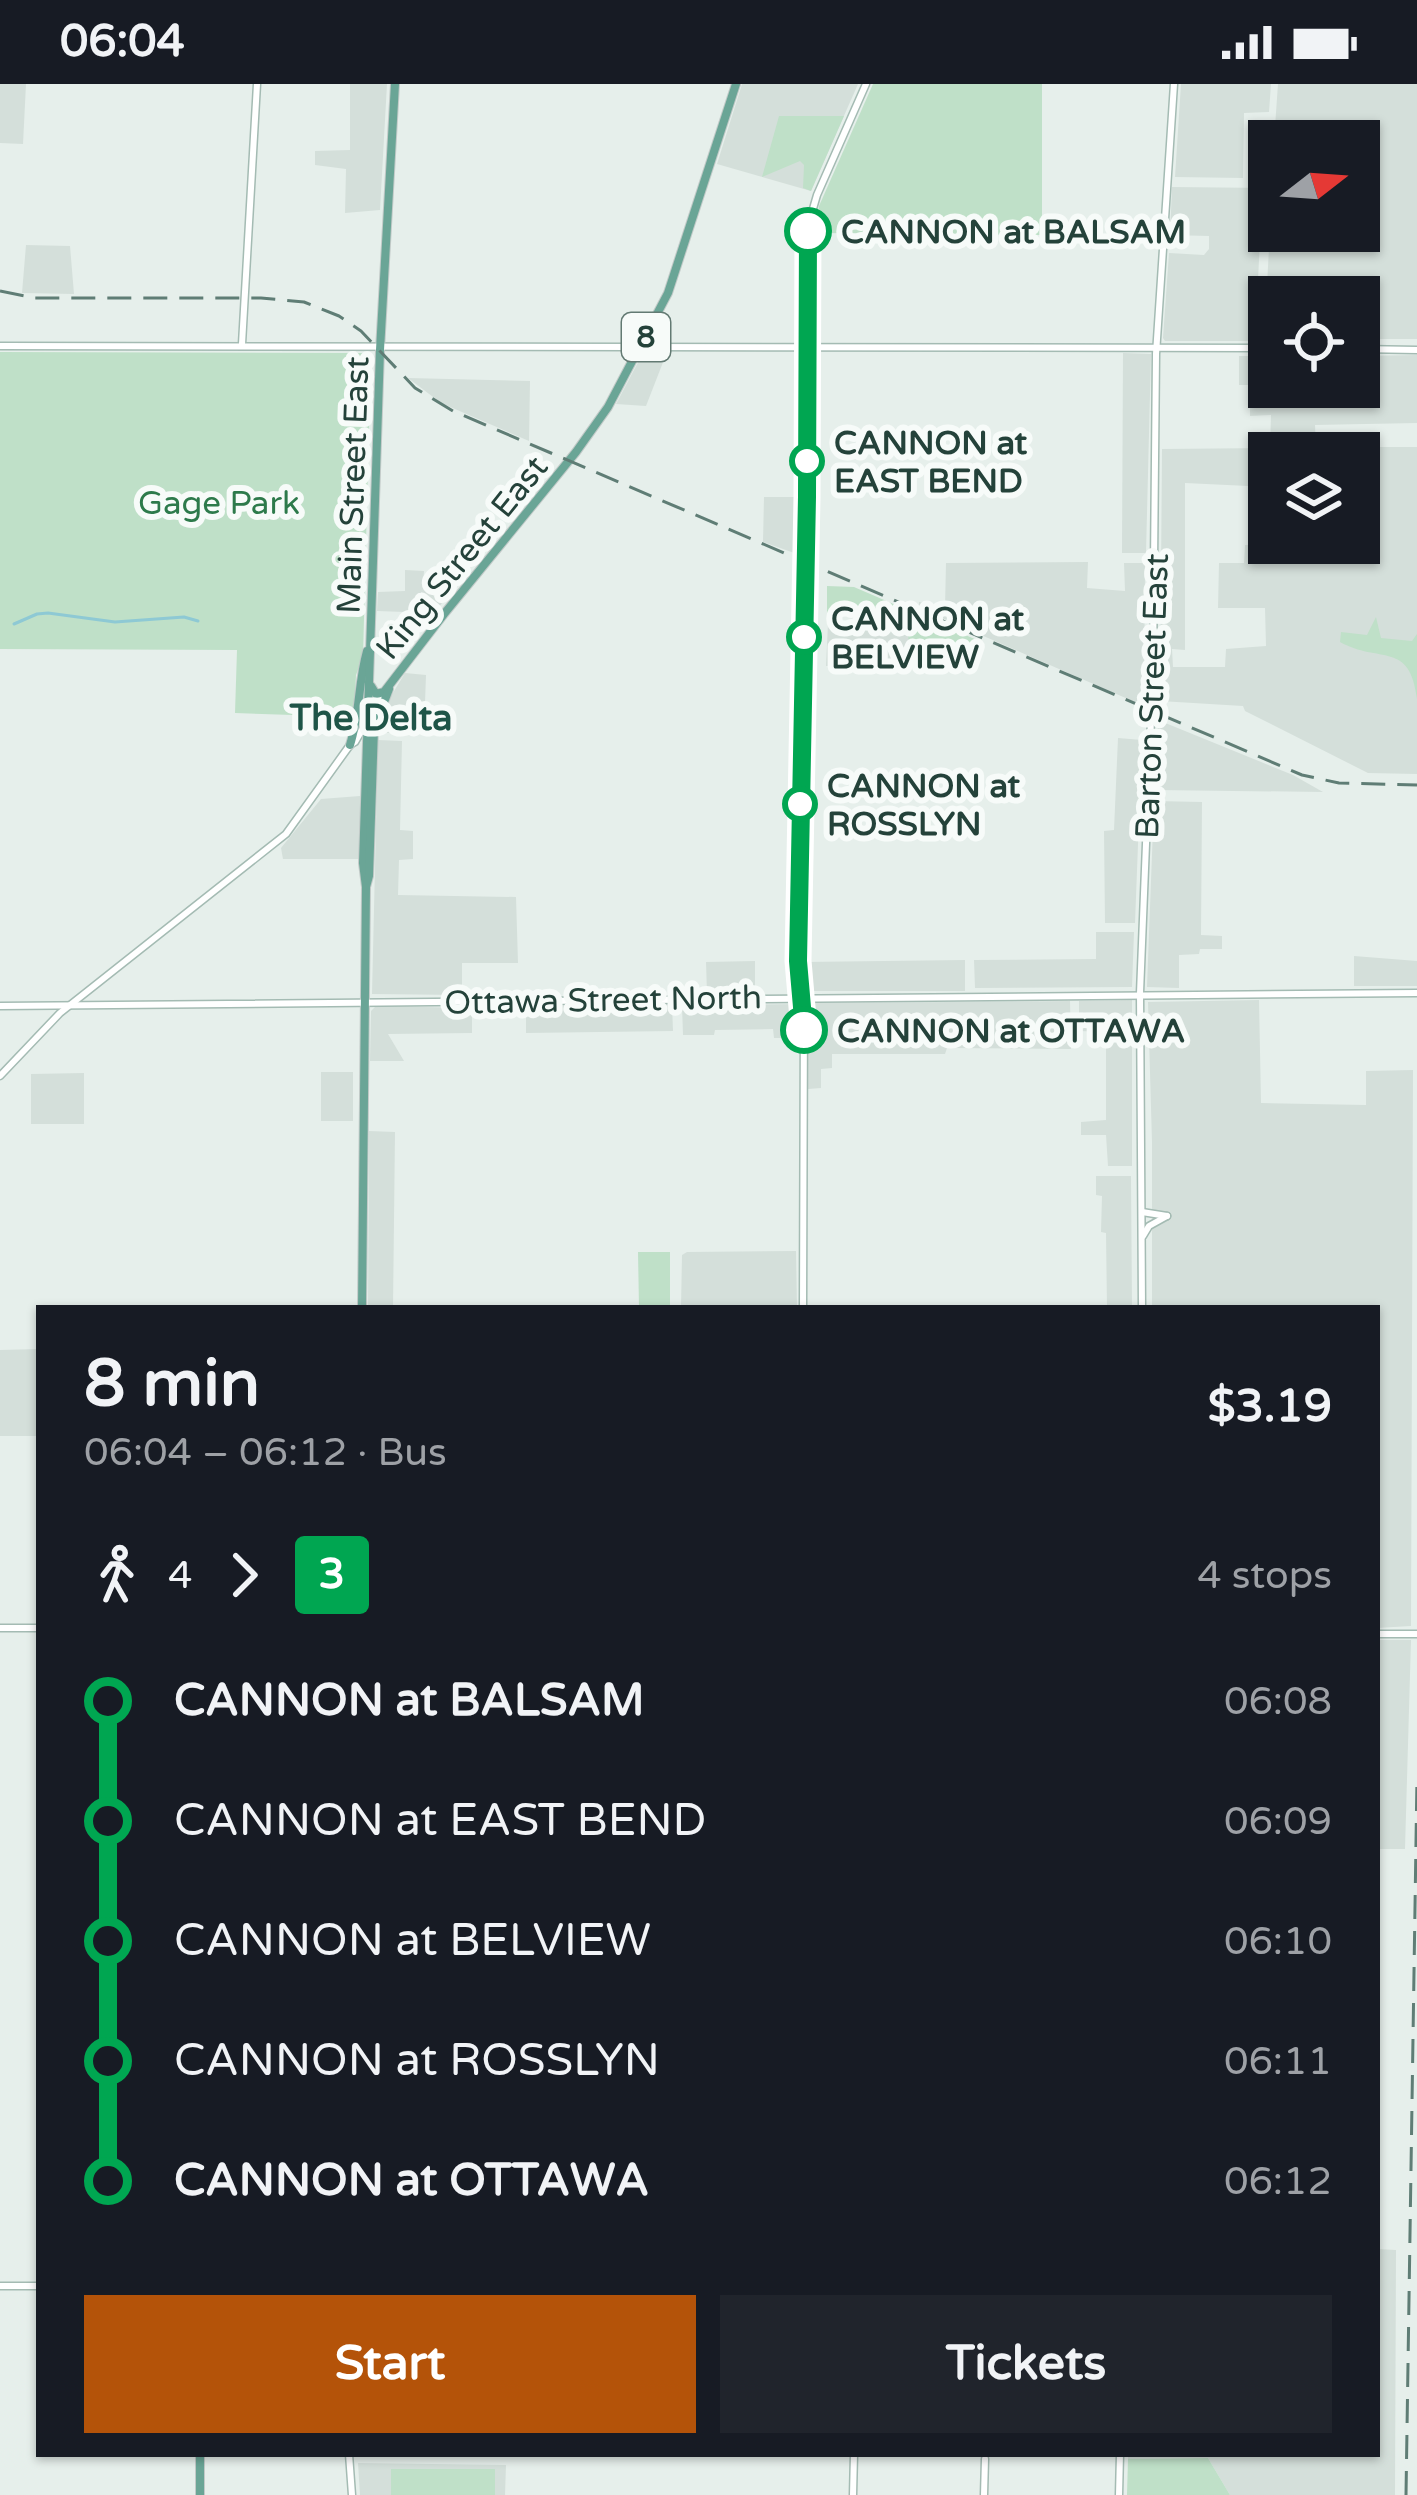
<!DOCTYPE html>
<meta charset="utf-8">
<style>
:root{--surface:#171b24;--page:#20242c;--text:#f1f3f6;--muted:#9ea1a6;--accent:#b45309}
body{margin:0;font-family:"Varela Round",sans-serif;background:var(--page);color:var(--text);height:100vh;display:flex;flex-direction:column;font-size:45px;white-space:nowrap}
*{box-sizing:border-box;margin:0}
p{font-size:39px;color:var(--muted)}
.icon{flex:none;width:66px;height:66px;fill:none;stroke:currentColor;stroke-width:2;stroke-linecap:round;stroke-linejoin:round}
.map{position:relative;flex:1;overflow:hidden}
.drawer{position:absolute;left:36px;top:1221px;width:1344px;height:1152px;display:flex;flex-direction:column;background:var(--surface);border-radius:0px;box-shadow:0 3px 9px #0004}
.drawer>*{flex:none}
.badge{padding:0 24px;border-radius:9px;font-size:42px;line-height:78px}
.needle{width:78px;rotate:73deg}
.buttons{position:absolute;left:1248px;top:36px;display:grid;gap:24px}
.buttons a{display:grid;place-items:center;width:132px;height:132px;border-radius:0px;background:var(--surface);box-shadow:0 3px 9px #0004;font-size:60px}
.map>.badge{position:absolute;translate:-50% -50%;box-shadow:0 0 0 6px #fff}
.legs{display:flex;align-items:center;gap:18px;height:132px;padding:0 48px;font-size:39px}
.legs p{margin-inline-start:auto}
.overview{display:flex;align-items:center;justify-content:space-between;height:204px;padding:0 48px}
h1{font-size:66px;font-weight:700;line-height:90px}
.button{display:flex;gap:24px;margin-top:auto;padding:24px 48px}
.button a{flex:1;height:138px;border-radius:0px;background:var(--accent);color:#fff;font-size:48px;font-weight:700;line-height:138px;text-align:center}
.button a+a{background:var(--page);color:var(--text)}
ul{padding:0 48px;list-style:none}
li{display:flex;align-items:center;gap:42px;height:120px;font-size:45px}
li i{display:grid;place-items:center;width:18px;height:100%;margin:0 15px;background:currentColor}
li i::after{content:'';width:30px;height:30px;margin:-15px;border:9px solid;border-radius:50%;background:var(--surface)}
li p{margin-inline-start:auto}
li:first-child i{background:linear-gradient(#0000 50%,currentColor 0)}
li:last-child i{background:linear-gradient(currentColor 50%,#0000 0)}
.status{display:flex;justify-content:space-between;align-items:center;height:84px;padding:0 60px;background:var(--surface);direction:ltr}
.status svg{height:33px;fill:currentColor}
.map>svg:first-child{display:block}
.built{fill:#d4dfda;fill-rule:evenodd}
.green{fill:#bfe0c8}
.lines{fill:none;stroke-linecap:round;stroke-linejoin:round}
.stream{stroke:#8ec9d4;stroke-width:3}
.secondary-casing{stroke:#a4bbb3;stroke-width:9}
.primary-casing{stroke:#c2cac8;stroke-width:10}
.secondary{stroke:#fff;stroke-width:6}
.primary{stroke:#6aa596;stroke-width:8}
.rail{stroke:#5f7d75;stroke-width:3;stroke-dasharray:24 12;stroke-linecap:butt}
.line-1-casing{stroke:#fff;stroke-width:27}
.line-1{stroke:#00a651;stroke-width:18}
.stop-1-dot{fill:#fff;stroke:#00a651;stroke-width:6}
.labels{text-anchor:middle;stroke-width:12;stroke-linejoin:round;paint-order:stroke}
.shield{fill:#f7fbf9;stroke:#637a73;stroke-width:3}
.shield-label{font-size:30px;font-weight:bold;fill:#24423a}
.stop-label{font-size:33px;font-weight:bold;fill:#24423a;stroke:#f7fbf9;text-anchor:start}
.street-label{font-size:33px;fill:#24423a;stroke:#f7fbf9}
.park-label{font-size:33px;fill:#2d7a4b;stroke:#f7fbf9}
.neighbourhood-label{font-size:36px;font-weight:bold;fill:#1f5548;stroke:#f7fbf9}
</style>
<div class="status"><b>06:04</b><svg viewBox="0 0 49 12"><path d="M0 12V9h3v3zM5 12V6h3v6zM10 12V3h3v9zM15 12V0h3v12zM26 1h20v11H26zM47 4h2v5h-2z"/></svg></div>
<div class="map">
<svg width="1417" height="2411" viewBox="0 0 1417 2411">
<rect width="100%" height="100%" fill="#e6efeb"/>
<g class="built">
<path d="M0,0H26L23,60L0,59Z"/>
<path d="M350,0H387L380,126L345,129L346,85L315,81V67L350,66Z"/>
<path d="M742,0H858L811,107L717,80Z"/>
<path d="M1181,0H1271L1269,28L1244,29L1243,94L1175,93Z"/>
<path d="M1278,0H1417V255H1359V213H1269V256L1264,257L1269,164H1295L1296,147H1359V57H1274Z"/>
<path d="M1172,103L1269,104V115H1262L1255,257H1165L1163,254L1169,169L1204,171L1209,165V152L1170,151Z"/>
<path d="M26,161L70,162L74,210L22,209Z"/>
<path d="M644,267L667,268L646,322L616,320Z"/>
<path d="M1123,269L1151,270L1146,469H1122Z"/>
<path d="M1417,271V339L1315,341L1316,363H1417V690L1368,689L1245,627L1243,622L1160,617L1162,365L1270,364L1271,331L1250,332V301H1239V272H1269V303H1359V272ZM1269,369H1359V459L1245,461L1244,479H1219L1218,524H1265L1266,562L1226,565L1225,583H1173L1172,565L1185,566V399L1269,403Z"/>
<path d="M408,294L530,297L529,357L441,319Z"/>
<path d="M764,413H802L800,471L763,458Z"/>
<path d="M1088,478L1087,504L1125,507L1124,479H1145L1144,622L919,524V518L945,523L946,479Z"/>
<path d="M405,486L424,487L423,503L442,519L422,544L404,536L405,528L377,527L378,508L405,507Z"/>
<path d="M909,539V581L826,582L828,540Z"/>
<path d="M405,589L426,591L425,619L416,621L411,649H376L382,627Z"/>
<path d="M1158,636L1293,691L1323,708L1156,706Z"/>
<path d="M1118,654L1142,656L1135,839H1105L1104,747L1114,746Z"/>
<path d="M378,656L402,657L400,746L413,747V775L399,776L398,811L516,813L518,879H462V911L372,910Z"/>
<path d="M360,712L361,759L359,775H283L281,764L321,715Z"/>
<path d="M1154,717L1202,718L1201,851L1222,852V865H1200L1199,870L1179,871V904L1147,903Z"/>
<path d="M1096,848H1134L1132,903L975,904L974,876L1096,875Z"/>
<path d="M1354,872L1417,877V902H1354Z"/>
<path d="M965,876V907H803V878Z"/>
<path d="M755,877V907L707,909L706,878Z"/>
<path d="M1132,916V1082H1108L1106,1051H1081V1038L1106,1036V948L1079,947V917Z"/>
<path d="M1259,916L1261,1019L1366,1021V987L1413,986L1411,1542L1377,1544V1224H1152V1058L1148,918Z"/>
<path d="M1070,917L1071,965L947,964L945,970H832V984L821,985V1004L808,1005V919Z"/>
<path d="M672,920L673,947L526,949V922Z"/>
<path d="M798,920V954H774L773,945L715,946L714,951H683L682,922Z"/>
<path d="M376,922L472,924V949L388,950L404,977H370L371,927Z"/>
<rect x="321" y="988" width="32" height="49"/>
<path d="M84,989V1040H31V990Z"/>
<path d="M369,1047L395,1048L393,1224H368Z"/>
<path d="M1096,1092H1131L1132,1224H1107L1106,1149L1101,1148L1102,1112L1096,1111Z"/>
<path d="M796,1167L797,1224H681L682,1171L687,1168Z"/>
<path d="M39,1265V1352H0V1266Z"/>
<path d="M1411,1556L1405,1765H1377V1556Z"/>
<path d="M1377,2165L1396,2166L1395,2411H1230L1208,2374L1128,2375V2370H1377Z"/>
<path d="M358,2379L506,2381L505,2411H360Z"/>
</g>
<g class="green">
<path d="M873,0H1042V149L1040,151L816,149L819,122Z"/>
<path d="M779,32H844L811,107L803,104L804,81L800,77L762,93Z"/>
<path d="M0,268L371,269L363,572L356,591L354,633L235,629L237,566L0,565Z"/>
<path d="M827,502L854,503L977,556L975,583L909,581L908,539H866L865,528C856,519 849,523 842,530H827Z"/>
<path d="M1376,533L1381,554L1412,557L1417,550V615C1410,556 1379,580 1340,558L1341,548L1367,551Z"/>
<path d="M638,1168H670V1223H639Z"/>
<path d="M1208,2374L1230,2411H1127L1128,2375Z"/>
<rect x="391" y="2385" width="104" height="26"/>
</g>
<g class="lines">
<path class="stream" d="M14,540L37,530L48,529L115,538L184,533L198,537"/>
<defs>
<g id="secondary">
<path d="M242,260L257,0"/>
<path d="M0,262L1269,264"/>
<path d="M1359,265L1417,266"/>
<path d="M0,922L1417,909"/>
<path d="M0,992L60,929L286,750L350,661L355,658L384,608"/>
<path d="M1142,1128L1167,1132"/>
<path d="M1143,1152L1149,1142L1167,1132"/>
<path d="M803,1224L804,921L798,904V877L807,414L808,142L817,111L866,0"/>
<path d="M1142,1224L1140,909L1153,586L1156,270L1174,0"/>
<path d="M0,1544H39"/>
<path d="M1377,1550H1417"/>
<path d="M0,2202H39"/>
<path d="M349,2370L352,2411"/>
<path d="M853,2411L854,2370"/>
<path d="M984,2411L985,2375"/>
<path d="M1119,2411L1120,2370"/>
</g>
<g id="primary">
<path d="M371,602L376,610L384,608L444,530L576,368L608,323L668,209L736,0"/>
<path d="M350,661C360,630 358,599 367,567"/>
<path d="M366,803L363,779L380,266L395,0"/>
<path d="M362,1224L366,803L369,792L374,644L389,605"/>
<path d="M200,2411V2370"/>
</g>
</defs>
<use href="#secondary" class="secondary-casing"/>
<use href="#primary" class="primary-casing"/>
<use href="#secondary" class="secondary"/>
<use href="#primary" class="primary"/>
<g class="rail">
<path d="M0,207L35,214H261L304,218L339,232L361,247L415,304L453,327L1302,691L1339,699L1417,701"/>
<path d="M1406,2411L1417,1693"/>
</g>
</g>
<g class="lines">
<defs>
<path id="line-1" d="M804,946L798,877L807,413L808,147"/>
</defs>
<use href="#line-1" class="line-1-casing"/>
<use href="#line-1" class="line-1"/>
</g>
<g class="stop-1-dot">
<circle cx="808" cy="147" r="21"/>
<circle cx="807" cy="377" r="15"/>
<circle cx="804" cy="553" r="15"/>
<circle cx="800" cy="720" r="15"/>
<circle cx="804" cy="946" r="21"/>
</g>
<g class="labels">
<rect class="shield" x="622" y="229" width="48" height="48" rx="9"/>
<g class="shield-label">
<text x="646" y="263">8</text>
</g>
<g class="stop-label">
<text x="841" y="159">CANNON at BALSAM</text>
<text x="834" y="370">CANNON at<tspan x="834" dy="38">EAST BEND</tspan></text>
<text x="831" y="546">CANNON at<tspan x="831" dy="38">BELVIEW</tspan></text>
<text x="827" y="713">CANNON at<tspan x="827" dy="38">ROSSLYN</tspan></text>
<text x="837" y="958">CANNON at OTTAWA</text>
</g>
<g class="street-label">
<text transform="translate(352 401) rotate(-88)" y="12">Main Street East</text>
<text transform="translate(461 473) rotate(-51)" y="12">King Street East</text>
<text transform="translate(1151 612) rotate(-88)" y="12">Barton Street East</text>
<text transform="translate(603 915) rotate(-1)" y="12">Ottawa Street North</text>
</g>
<g class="park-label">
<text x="219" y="430">Gage Park</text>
</g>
<g class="neighbourhood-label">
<text x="371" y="646">The Delta</text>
</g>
</g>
</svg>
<div class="buttons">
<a><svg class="needle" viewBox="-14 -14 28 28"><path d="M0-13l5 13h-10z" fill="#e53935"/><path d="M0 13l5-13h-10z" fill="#9ea1a6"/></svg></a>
<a><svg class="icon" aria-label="locate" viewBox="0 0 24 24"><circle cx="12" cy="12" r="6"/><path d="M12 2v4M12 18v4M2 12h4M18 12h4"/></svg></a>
<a><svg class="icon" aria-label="layers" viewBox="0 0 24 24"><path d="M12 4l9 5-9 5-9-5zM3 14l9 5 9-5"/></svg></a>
</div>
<section class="drawer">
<div class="overview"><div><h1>8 min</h1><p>06:04 – 06:12 · Bus</p></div><b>$3.19</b></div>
<div class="legs"><svg class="icon" aria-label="walk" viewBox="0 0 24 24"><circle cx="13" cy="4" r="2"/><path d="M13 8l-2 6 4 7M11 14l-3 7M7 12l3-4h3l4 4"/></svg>4<svg class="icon" aria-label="forward" viewBox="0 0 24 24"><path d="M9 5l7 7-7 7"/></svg><b class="badge" style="background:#00a651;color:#fff">3</b><p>4 stops</p></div>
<ul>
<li><i style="color:#00a651"></i><b>CANNON at BALSAM</b><p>06:08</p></li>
<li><i style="color:#00a651"></i><span>CANNON at EAST BEND</span><p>06:09</p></li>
<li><i style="color:#00a651"></i><span>CANNON at BELVIEW</span><p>06:10</p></li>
<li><i style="color:#00a651"></i><span>CANNON at ROSSLYN</span><p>06:11</p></li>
<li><i style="color:#00a651"></i><b>CANNON at OTTAWA</b><p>06:12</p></li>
</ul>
<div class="button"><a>Start</a><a>Tickets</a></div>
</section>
</div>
